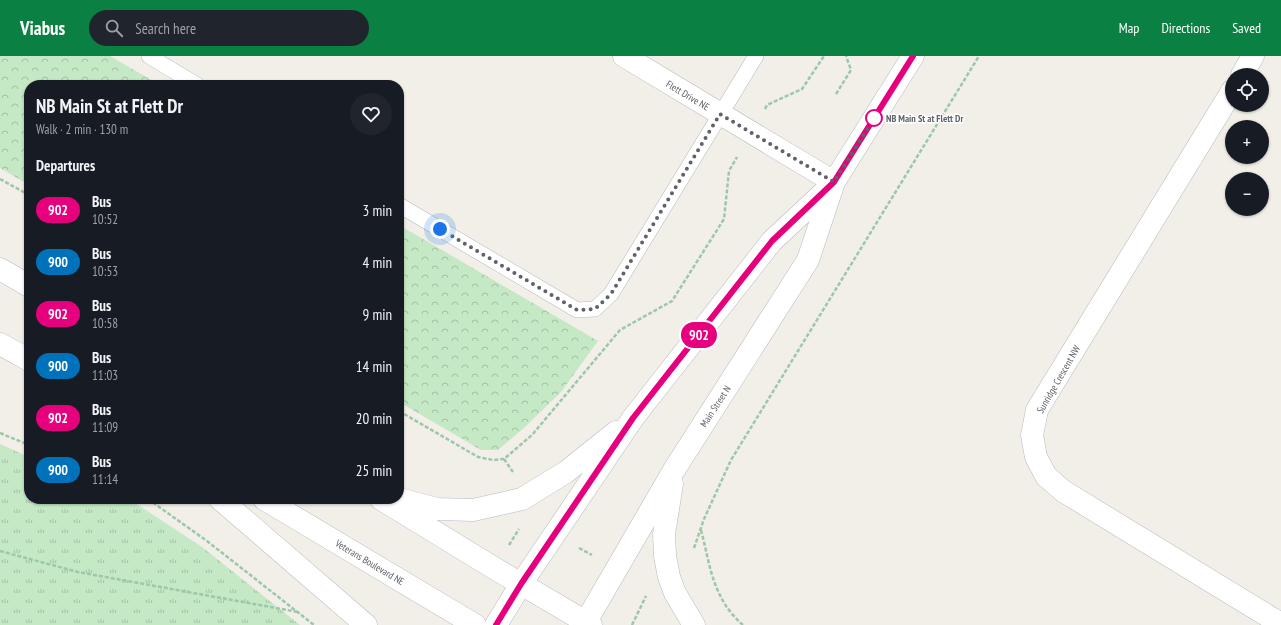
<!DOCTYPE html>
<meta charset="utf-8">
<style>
:root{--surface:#171b24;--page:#20242c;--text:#f1f3f6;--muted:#9ea1a6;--accent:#0b8043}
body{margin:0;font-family:"PT Sans Narrow",sans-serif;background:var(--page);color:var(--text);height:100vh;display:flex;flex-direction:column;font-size:15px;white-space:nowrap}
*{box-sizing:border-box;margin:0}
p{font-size:13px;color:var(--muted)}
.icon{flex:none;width:22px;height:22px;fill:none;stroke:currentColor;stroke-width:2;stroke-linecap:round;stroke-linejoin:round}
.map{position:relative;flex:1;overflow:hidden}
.panel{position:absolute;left:24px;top:24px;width:380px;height:424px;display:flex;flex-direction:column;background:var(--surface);border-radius:16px;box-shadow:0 1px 3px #0004}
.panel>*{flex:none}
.badge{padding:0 8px;border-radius:13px;font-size:14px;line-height:26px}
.buttons{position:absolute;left:1225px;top:12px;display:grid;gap:8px}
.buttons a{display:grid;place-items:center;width:44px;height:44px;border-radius:50%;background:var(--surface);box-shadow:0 1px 3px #0004;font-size:20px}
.you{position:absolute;width:20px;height:20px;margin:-10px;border:3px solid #fff;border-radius:50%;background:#1a73e8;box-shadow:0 0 0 6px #1a73e833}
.map>.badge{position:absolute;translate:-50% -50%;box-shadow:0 0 0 2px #fff}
h2{padding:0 12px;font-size:15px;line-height:36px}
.round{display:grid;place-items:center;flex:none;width:42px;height:42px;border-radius:21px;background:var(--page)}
.summary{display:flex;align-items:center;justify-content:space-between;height:68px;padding:0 12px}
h1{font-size:19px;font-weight:700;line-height:30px}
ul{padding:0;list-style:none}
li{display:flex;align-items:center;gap:12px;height:52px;padding:0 12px}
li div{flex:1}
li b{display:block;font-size:15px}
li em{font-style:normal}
li .badge{min-width:44px;font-weight:700;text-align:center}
header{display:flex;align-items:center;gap:24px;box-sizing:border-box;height:56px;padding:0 20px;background:var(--accent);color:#fff}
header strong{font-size:19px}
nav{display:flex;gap:22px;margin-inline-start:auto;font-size:14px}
.search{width:280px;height:36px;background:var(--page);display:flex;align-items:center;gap:10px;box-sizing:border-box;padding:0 14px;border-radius:22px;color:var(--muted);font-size:15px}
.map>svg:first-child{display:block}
.grass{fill:url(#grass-tufts)}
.park{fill:url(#park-crowns)}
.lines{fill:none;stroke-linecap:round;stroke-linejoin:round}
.service-casing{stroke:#b5b8bc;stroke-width:16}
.minor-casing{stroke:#b5b8bc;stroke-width:23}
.secondary-casing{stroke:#b6babf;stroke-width:23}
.path{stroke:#9cc7a9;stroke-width:2.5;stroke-dasharray:4 2;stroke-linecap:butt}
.service{stroke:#fff;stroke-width:15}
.minor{stroke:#fff;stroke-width:22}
.secondary{stroke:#fff;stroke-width:22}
.line-casing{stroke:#fff;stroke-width:9}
.line{stroke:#e6007e;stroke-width:6}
.walk{stroke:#5f6368;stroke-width:4;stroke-dasharray:0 7.2}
.stop-dot{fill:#fff;stroke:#e6007e;stroke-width:2}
.labels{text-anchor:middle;stroke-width:3;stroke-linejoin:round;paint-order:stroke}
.street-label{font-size:10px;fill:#5f6368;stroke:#fff}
.stop-label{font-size:10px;font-weight:bold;fill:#5f6368;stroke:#fff;text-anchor:start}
</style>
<header>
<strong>Viabus</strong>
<div class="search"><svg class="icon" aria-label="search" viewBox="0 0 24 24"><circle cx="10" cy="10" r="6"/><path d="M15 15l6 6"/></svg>Search here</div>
<nav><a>Map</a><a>Directions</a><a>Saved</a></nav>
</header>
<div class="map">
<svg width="1281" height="569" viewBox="0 0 1281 569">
<defs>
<pattern id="grass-tufts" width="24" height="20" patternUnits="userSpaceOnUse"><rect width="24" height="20" fill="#c5e8c5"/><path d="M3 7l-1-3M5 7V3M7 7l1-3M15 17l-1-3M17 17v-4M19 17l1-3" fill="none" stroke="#a3c0a4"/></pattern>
<pattern id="park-crowns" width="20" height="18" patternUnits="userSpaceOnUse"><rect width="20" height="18" fill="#c5e8c5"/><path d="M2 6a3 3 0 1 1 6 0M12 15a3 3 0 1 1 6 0" fill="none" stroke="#a3c0a4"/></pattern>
</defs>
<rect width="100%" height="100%" fill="#f1efe8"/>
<path class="grass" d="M0,388L29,401V443H129L202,491L300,569H0Z"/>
<g class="park">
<path d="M0,0H110L160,29H29V129L0,112Z"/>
<path d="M399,169L598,285L561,336L525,371L498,394H481L399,346Z"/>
</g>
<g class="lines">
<defs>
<g id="service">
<path d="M149,0L197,29"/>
<path d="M399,149L577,254L595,253L611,238L756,0"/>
</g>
<g id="minor">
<path d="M624,0L834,126"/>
<path d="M1242,19L1253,0"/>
<path d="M1232,35L1037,354L1032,379L1036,401L1046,420L1063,435L1281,568"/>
</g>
<g id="secondary">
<path d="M0,213L29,230"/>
<path d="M0,288L29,304"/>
<path d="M672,428L664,478L665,500L669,521L675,537L694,569"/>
<path d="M220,443L366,569"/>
<path d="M264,443L475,569"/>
<path d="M381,443L494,512L591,569"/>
<path d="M399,443L437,453L473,454L522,443L566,416L616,376"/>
<path d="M496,569L521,528L633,362L772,185L832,129"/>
<path d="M584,569L674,414L808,204L834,126L913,0"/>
</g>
</defs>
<use href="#service" class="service-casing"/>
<use href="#minor" class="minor-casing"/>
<use href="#secondary" class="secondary-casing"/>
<g class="path">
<path d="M836,38L851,14L846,0"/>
<path d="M765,53L767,49L802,33L824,0"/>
<path d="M0,123L29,139"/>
<path d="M399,355L478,401L493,404L504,403L532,379L620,274L672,245L724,163L729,115L737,101"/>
<path d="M0,377L29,389"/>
<path d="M504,403L513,416"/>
<path d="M148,443L207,485L314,569"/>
<path d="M701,474C709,504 711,532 732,558C736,562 739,566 743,569"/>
<path d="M509,489L519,473"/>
<path d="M579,492L592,499"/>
<path d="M694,492L704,463L731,404L979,0"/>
<path d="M0,495L78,516L298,556"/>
<path d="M632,569L646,540"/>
</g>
<use href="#service" class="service"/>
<use href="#minor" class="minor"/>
<use href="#secondary" class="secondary"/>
</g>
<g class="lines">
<defs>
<path id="line" d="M496,569L521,528L633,362L772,185L834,126L913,0"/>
</defs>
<use href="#line" class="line-casing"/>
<use href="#line" class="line"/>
<path class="walk" d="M440,173L577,254L595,253L611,238L720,58L834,126L874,62"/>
</g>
<circle class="stop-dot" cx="874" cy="62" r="8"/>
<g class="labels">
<g class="street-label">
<text transform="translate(688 39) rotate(31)" y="4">Flett Drive NE</text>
<text transform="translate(1058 323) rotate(-60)" y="4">Sunridge Crescent NW</text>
<text transform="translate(715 350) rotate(-57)" y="4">Main Street N</text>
<text transform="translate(370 506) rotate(31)" y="4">Veterans Boulevard NE</text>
</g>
<g class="stop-label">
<text x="886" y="66">NB Main St at Flett Dr</text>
</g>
</g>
</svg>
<div class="buttons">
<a><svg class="icon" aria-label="locate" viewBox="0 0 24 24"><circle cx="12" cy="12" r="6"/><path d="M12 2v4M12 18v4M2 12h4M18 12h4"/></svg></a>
<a>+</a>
<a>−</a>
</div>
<div class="you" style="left:440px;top:173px"></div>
<b class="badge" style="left:699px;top:279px;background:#e6007e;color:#fff">902</b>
<section class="panel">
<div class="summary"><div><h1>NB Main St at Flett Dr</h1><p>Walk · 2 min · 130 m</p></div><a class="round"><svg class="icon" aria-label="heart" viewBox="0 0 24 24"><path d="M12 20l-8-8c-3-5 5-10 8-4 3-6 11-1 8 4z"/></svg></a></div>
<h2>Departures</h2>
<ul>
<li><span class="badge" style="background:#e6007e;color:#fff">902</span><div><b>Bus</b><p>10:52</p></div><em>3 min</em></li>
<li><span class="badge" style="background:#0072bc;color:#fff">900</span><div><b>Bus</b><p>10:53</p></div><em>4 min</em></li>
<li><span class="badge" style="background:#e6007e;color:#fff">902</span><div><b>Bus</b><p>10:58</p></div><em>9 min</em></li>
<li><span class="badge" style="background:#0072bc;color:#fff">900</span><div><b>Bus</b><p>11:03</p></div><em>14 min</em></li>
<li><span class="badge" style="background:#e6007e;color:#fff">902</span><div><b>Bus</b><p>11:09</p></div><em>20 min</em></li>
<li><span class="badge" style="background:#0072bc;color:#fff">900</span><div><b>Bus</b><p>11:14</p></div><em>25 min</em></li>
</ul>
</section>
</div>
